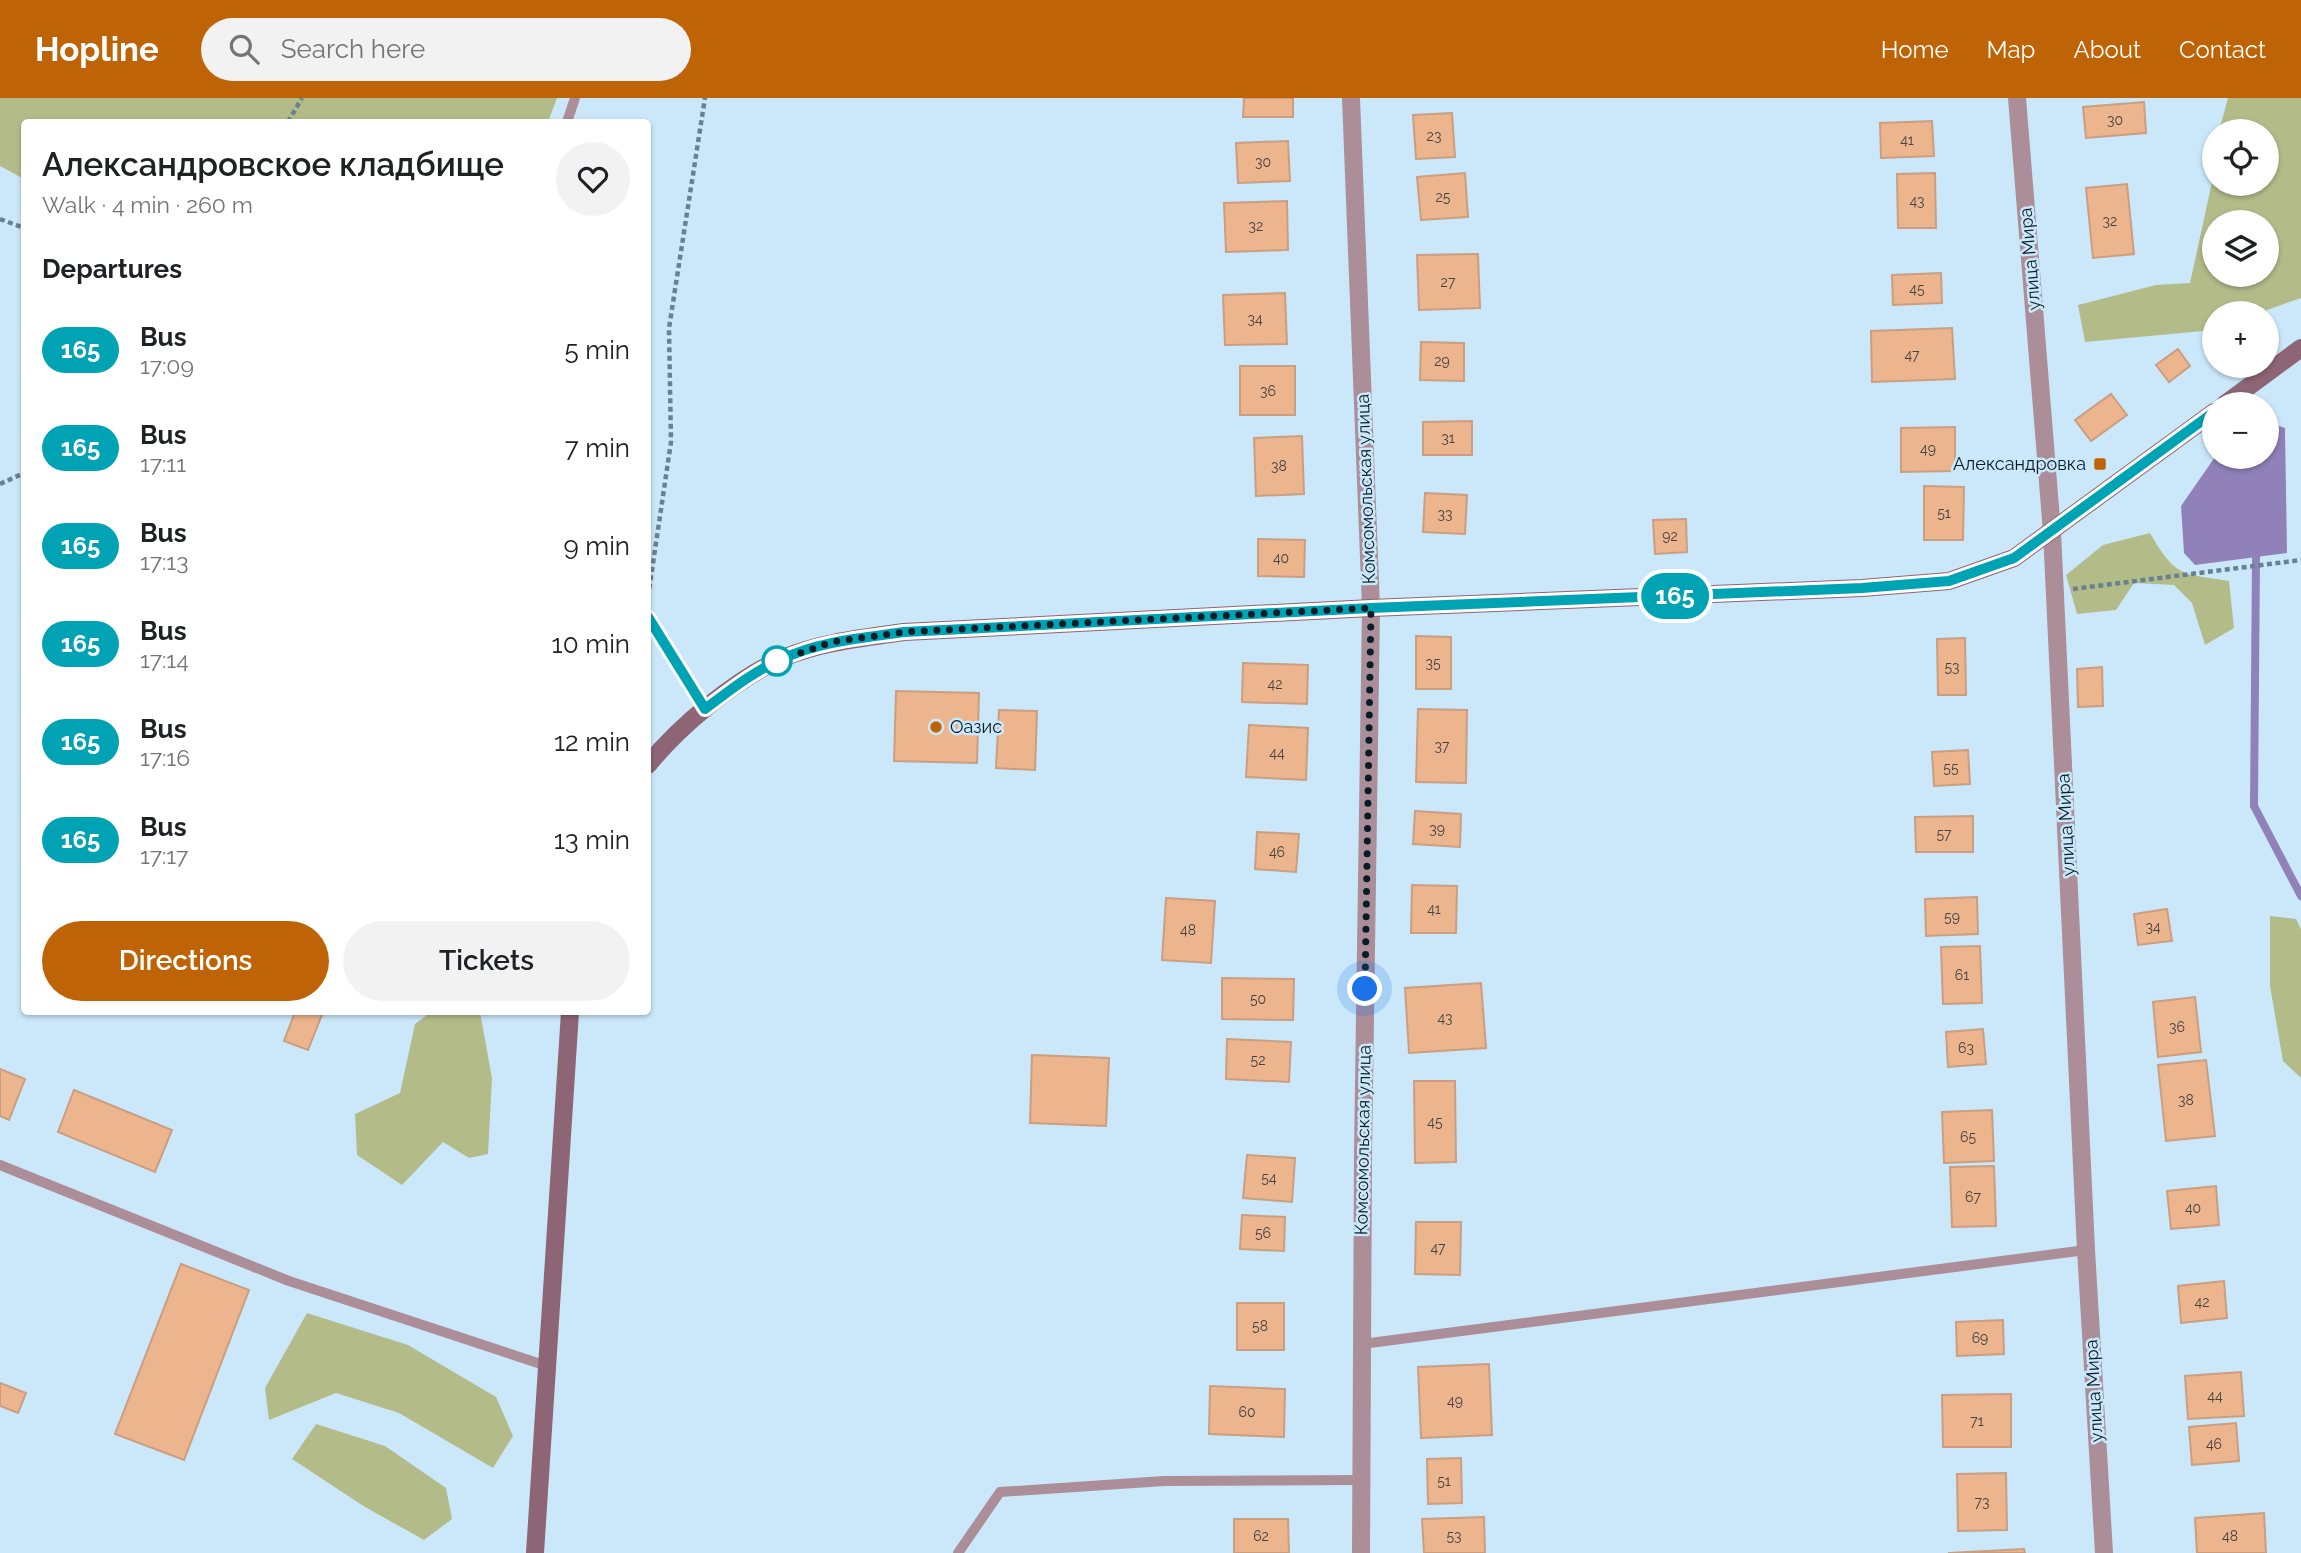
<!DOCTYPE html>
<meta charset="utf-8">
<style>
:root{--surface:#fff;--page:#f2f2f2;--text:#202124;--muted:#757577;--accent:#be6406}
body{margin:0;font-family:Raleway,sans-serif;background:var(--page);color:var(--text);height:100vh;display:flex;flex-direction:column;font-size:26px;white-space:nowrap}
*{box-sizing:border-box;margin:0}
p{font-size:23px;color:var(--muted)}
.icon{flex:none;width:38px;height:38px;fill:none;stroke:currentColor;stroke-width:2;stroke-linecap:round;stroke-linejoin:round}
.map{position:relative;flex:1;overflow:hidden}
.drawer{position:absolute;left:21px;top:21px;width:630px;height:896px;display:flex;flex-direction:column;background:var(--surface);border-radius:7px;box-shadow:0 2px 5px #0004}
.drawer>*{flex:none}
.badge{padding:0 14px;border-radius:23px;font-size:24px;line-height:46px}
.fabs{position:absolute;left:2202px;top:21px;display:grid;gap:14px}
.fabs a{display:grid;place-items:center;width:77px;height:77px;border-radius:50%;background:var(--surface);box-shadow:0 2px 5px #0004;font-size:35px}
.you{position:absolute;width:35px;height:35px;margin:-18px;border:5px solid #fff;border-radius:50%;background:#1a73e8;box-shadow:0 0 0 10px #1a73e833}
.map>.badge{position:absolute;translate:-50% -50%;box-shadow:0 0 0 4px #fff}
h2{padding:0 21px;font-size:26px;line-height:63px}
.round{display:grid;place-items:center;flex:none;width:74px;height:74px;border-radius:37px;background:var(--page)}
.headline{display:flex;align-items:center;justify-content:space-between;height:119px;padding:0 21px}
h1{font-size:33px;font-weight:600;line-height:52px}
.cta{display:flex;gap:14px;margin-top:auto;padding:14px 21px}
.cta a{flex:1;height:80px;border-radius:42px;background:var(--accent);color:#fff;font-size:28px;font-weight:600;line-height:80px;text-align:center}
.cta a+a{background:var(--page);color:var(--text)}
ul{padding:0;list-style:none}
li{display:flex;align-items:center;gap:21px;height:98px;padding:0 21px}
li div{flex:1}
li b{display:block;font-size:26px}
li em{font-style:normal}
li .badge{min-width:77px;font-weight:700;text-align:center}
header{display:flex;align-items:center;gap:42px;box-sizing:border-box;height:98px;padding:0 35px;background:var(--accent);color:#fff}
header strong{font-size:33px}
nav{display:flex;gap:38px;margin-inline-start:auto;font-size:24px}
.search{width:490px;height:63px;background:var(--page);display:flex;align-items:center;gap:18px;box-sizing:border-box;padding:0 24px;border-radius:38px;color:var(--muted);font-size:26px}
.map>svg:first-child{display:block}
.green{fill:#b3bc89;fill-rule:evenodd}
.water{fill:#9082b9}
.lines{fill:none;stroke-linecap:round;stroke-linejoin:round}
.stream{stroke:#9082b9;stroke-width:8}
.building{fill:#ecb58e;stroke:#ca9e80;stroke-width:2}
.path{stroke:#688190;stroke-width:4.5;stroke-dasharray:5 3.5;stroke-linecap:butt}
.lane{stroke:#ab8e98;stroke-width:10}
.street{stroke:#ab8e98;stroke-width:18}
.secondary{stroke:#8e6574;stroke-width:18}
.line-casing{stroke:#fff;stroke-width:16}
.line{stroke:#00a3b4;stroke-width:10}
.walk{stroke:#091d28;stroke-width:7;stroke-dasharray:0 12.6}
.poi-dot{fill:#be6406;stroke:#cbe8fb;stroke-width:2.5}
.stop-dot{fill:#fff;stroke:#00a3b4;stroke-width:3.5}
.labels{text-anchor:middle;stroke-width:5;stroke-linejoin:round;paint-order:stroke}
.number-label{font-size:14px;fill:#424342}
.street-label{font-size:18px;fill:#091d28;stroke:#cbe8fb}
.poi-label{font-size:18px;fill:#091d28;stroke:#cbe8fb;text-anchor:end}
</style>
<header>
<strong>Hopline</strong>
<div class="search"><svg class="icon" aria-label="search" viewBox="0 0 24 24"><circle cx="10" cy="10" r="6"/><path d="M15 15l6 6"/></svg>Search here</div>
<nav><a>Home</a><a>Map</a><a>About</a><a>Contact</a></nav>
</header>
<div class="map">
<svg width="2301" height="1455" viewBox="0 0 2301 1455">
<rect width="100%" height="100%" fill="#cbe8fb"/>
<g class="green">
<path d="M0,0H557L548,24H24V81L0,68Z"/>
<path d="M2228,0H2301V200L2267,212L2266,215H2214V232L2085,244L2078,207L2156,187L2190,185L2214,75V86H2266V33H2219ZM2266,124V177H2214V124Z"/>
<path d="M2150,435C2176,480 2181,475 2229,483L2234,530L2205,547L2192,505L2174,487L2134,485L2116,512L2077,516L2066,477L2103,447Z"/>
<path d="M2270,818L2296,821L2301,831V980L2283,963L2270,888Z"/>
<path d="M431,914H480L492,980L488,1056L469,1060L443,1044L402,1087L357,1057L355,1016L400,995L415,926Z"/>
<path d="M307,1215L408,1247L496,1299L513,1338L493,1370L399,1315L336,1295L269,1322L265,1290Z"/>
<path d="M316,1326L385,1348L446,1390L452,1421L424,1442L365,1409L292,1361Z"/>
</g>
<path class="water" d="M2266,324L2285,330L2287,455L2195,467L2184,455L2181,408L2215,359H2266Z"/>
<g class="lines">
<path class="stream" d="M2256,459L2254,708L2301,798"/>
</g>
<g class="building">
<path d="M1244,0H1293V19H1243Z"/>
<path d="M2144,4L2146,35L2086,40L2083,9Z"/>
<path d="M1452,15L1455,59L1416,61L1413,17Z"/>
<path d="M1932,23L1934,58L1881,60L1880,25Z"/>
<path d="M1288,43L1290,83L1238,85L1236,45Z"/>
<path d="M1465,75L1468,119L1421,122L1417,79Z"/>
<path d="M1935,75L1936,130H1898L1897,76Z"/>
<path d="M2127,86L2134,156L2093,160L2086,90Z"/>
<path d="M1287,103L1288,152L1226,154L1224,105Z"/>
<path d="M1478,156L1480,210L1419,212L1417,157Z"/>
<path d="M1941,175L1942,205L1893,207L1892,177Z"/>
<path d="M1285,195L1287,246L1225,247L1223,197Z"/>
<path d="M1952,230L1955,281L1872,284L1871,233Z"/>
<path d="M1421,244L1464,245V283L1420,282Z"/>
<path d="M2178,251L2190,268L2169,284L2156,267Z"/>
<rect x="1240" y="268" width="55" height="49"/>
<path d="M2111,296L2127,317L2091,343L2075,322Z"/>
<path d="M1472,323V357H1423V324Z"/>
<path d="M1955,329V373L1901,374V330Z"/>
<path d="M1302,338L1304,396L1256,398L1254,340Z"/>
<path d="M1924,388L1964,389L1963,442H1924Z"/>
<path d="M1425,395L1467,397L1465,436L1423,434Z"/>
<path d="M1686,421L1687,454L1655,456L1653,422Z"/>
<path d="M1258,441L1305,442L1304,479L1258,478Z"/>
<path d="M1416,538L1451,539V591H1416Z"/>
<path d="M1965,540L1966,597H1938L1937,541Z"/>
<path d="M1243,565L1308,567L1307,606L1242,604Z"/>
<path d="M2102,569L2103,608L2078,609L2077,571Z"/>
<path d="M896,593L979,595L977,665L894,663Z"/>
<path d="M1418,611L1467,612L1466,685L1416,684Z"/>
<path d="M999,612L1037,613L1035,672L996,670Z"/>
<path d="M1249,627L1308,630L1306,682L1246,679Z"/>
<path d="M1968,652L1970,686L1934,688L1932,654Z"/>
<path d="M1415,713L1461,716L1460,749L1413,746Z"/>
<path d="M1973,718V754H1916L1915,719Z"/>
<path d="M1257,734L1299,736L1296,774L1255,771Z"/>
<path d="M1412,787L1457,788L1456,835H1411Z"/>
<path d="M1977,799L1978,836L1926,838L1925,801Z"/>
<path d="M1166,800L1215,803L1211,865L1162,862Z"/>
<path d="M2167,811L2172,843L2138,847L2134,816Z"/>
<path d="M1980,848L1982,905L1943,906L1941,849Z"/>
<path d="M1222,880L1294,881L1293,922L1222,921Z"/>
<path d="M1481,885L1486,950L1409,955L1405,890Z"/>
<path d="M2195,899L2201,954L2158,959L2153,904Z"/>
<path d="M295,914H323L308,952L284,943Z"/>
<path d="M1983,931L1986,966L1948,969L1946,934Z"/>
<path d="M1227,941L1291,944L1289,984L1226,981Z"/>
<path d="M1032,957L1109,960L1106,1028L1030,1025Z"/>
<path d="M2206,962L2215,1038L2166,1043L2158,967Z"/>
<path d="M0,971L25,981L9,1022L0,1018Z"/>
<path d="M1414,983H1455L1456,1064L1415,1065Z"/>
<path d="M74,992L172,1032L155,1074L58,1034Z"/>
<path d="M1992,1012L1994,1063L1944,1065L1942,1014Z"/>
<path d="M1247,1057L1295,1060L1292,1104L1243,1100Z"/>
<path d="M1994,1068L1996,1128L1952,1129L1950,1069Z"/>
<path d="M2216,1088L2219,1127L2171,1131L2167,1093Z"/>
<path d="M1242,1117L1285,1119L1284,1153L1240,1151Z"/>
<path d="M1416,1124H1461L1460,1177L1415,1176Z"/>
<path d="M181,1166L249,1192L184,1362L115,1336Z"/>
<path d="M2224,1183L2227,1220L2181,1225L2178,1188Z"/>
<rect x="1237" y="1205" width="47" height="47"/>
<path d="M2003,1222L2004,1256L1957,1258L1956,1224Z"/>
<path d="M1489,1266L1492,1337L1421,1340L1418,1269Z"/>
<path d="M2241,1274L2244,1318L2188,1321L2185,1278Z"/>
<path d="M0,1285L26,1295L18,1315L0,1308Z"/>
<path d="M1210,1288L1285,1291L1284,1339L1209,1336Z"/>
<path d="M2011,1296V1349H1943L1942,1297Z"/>
<path d="M2236,1325L2239,1363L2192,1367L2189,1329Z"/>
<path d="M1461,1360L1462,1405L1428,1406L1427,1361Z"/>
<path d="M2006,1375L2007,1432L1958,1433L1957,1376Z"/>
<path d="M2264,1415L2266,1455H2197L2195,1420Z"/>
<path d="M1484,1419L1485,1455H1424L1422,1421Z"/>
<path d="M1234,1421H1288L1289,1455H1234Z"/>
<path d="M2024,1451L2025,1455H1948Z"/>
</g>
<g class="lines">
<g class="path">
<path d="M288,24L302,0"/>
<path d="M0,121L24,130"/>
<path d="M0,386L24,375"/>
<path d="M2073,491L2301,462"/>
<path d="M648,499L671,344L669,230L705,0"/>
</g>
<g class="lane">
<path d="M567,24L575,0"/>
<path d="M648,519L704,611"/>
<path d="M0,1067L289,1183L547,1268"/>
<path d="M1362,1246L2086,1152"/>
<path d="M958,1455L1000,1394L1164,1383L1361,1382"/>
</g>
<g class="street">
<path d="M1351,0L1371,510L1363,1055L1361,1455"/>
<path d="M2017,0L2052,434L2086,1152L2104,1455"/>
</g>
<g class="secondary">
<path d="M2225,306L2301,250"/>
<path d="M648,667C679,628 737,580 783,560C821,544 863,540 904,534L1371,510L1862,490L1949,483L2014,460L2214,314"/>
<path d="M535,1455L570,914"/>
</g>
</g>
<g class="lines">
<defs>
<path id="line" d="M648,519L705,611C729,593 754,573 782,561C820,543 863,540 904,534L1371,510L1862,490L1949,483L2014,460L2214,314"/>
</defs>
<use href="#line" class="line-casing"/>
<use href="#line" class="line"/>
<path class="walk" d="M777,563L832,544L904,534L1371,510L1365,891"/>
</g>
<g class="poi-dot">
<rect x="2093" y="359" width="14" height="14" rx="3.5"/>
<circle cx="936" cy="629" r="7"/>
</g>
<circle class="stop-dot" cx="777" cy="563" r="14"/>
<g class="labels">
<g class="number-label">
<text x="2115" y="27">30</text>
<text x="1434" y="43">23</text>
<text x="1907" y="47">41</text>
<text x="1263" y="69">30</text>
<text x="1443" y="104">25</text>
<text x="1917" y="108">43</text>
<text x="2110" y="128">32</text>
<text x="1256" y="133">32</text>
<text x="1448" y="189">27</text>
<text x="1917" y="196">45</text>
<text x="1255" y="226">34</text>
<text x="1912" y="262">47</text>
<text x="1442" y="268">29</text>
<text x="1268" y="298">36</text>
<text x="1448" y="345">31</text>
<text x="1928" y="356">49</text>
<text x="1279" y="373">38</text>
<text x="1944" y="420">51</text>
<text x="1445" y="421">33</text>
<text x="1670" y="443">92</text>
<text x="1281" y="465">40</text>
<text x="1433" y="570">35</text>
<text x="1952" y="574">53</text>
<text x="1275" y="591">42</text>
<text x="1442" y="653">37</text>
<text x="1277" y="660">44</text>
<text x="1951" y="675">55</text>
<text x="1437" y="736">39</text>
<text x="1944" y="741">57</text>
<text x="1277" y="759">46</text>
<text x="1434" y="816">41</text>
<text x="1952" y="824">59</text>
<text x="2153" y="834">34</text>
<text x="1188" y="837">48</text>
<text x="1962" y="882">61</text>
<text x="1258" y="906">50</text>
<text x="1445" y="925">43</text>
<text x="2177" y="934">36</text>
<text x="1966" y="955">63</text>
<text x="1258" y="967">52</text>
<text x="2186" y="1007">38</text>
<text x="1435" y="1029">45</text>
<text x="1968" y="1044">65</text>
<text x="1269" y="1085">54</text>
<text x="1973" y="1104">67</text>
<text x="2193" y="1115">40</text>
<text x="1263" y="1140">56</text>
<text x="1438" y="1155">47</text>
<text x="2202" y="1209">42</text>
<text x="1260" y="1233">58</text>
<text x="1980" y="1245">69</text>
<text x="2215" y="1303">44</text>
<text x="1455" y="1308">49</text>
<text x="1247" y="1319">60</text>
<text x="1977" y="1328">71</text>
<text x="2214" y="1351">46</text>
<text x="1444" y="1388">51</text>
<text x="1982" y="1409">73</text>
<text x="1261" y="1443">62</text>
<text x="1454" y="1443">53</text>
<text x="2230" y="1443">48</text>
</g>
<g class="street-label">
<text transform="translate(2030 161) rotate(-95)" y="6">улица Мира</text>
<text transform="translate(1366 391) rotate(-92)" y="6">Комсомольская улица</text>
<text transform="translate(2066 727) rotate(-93)" y="6">улица Мира</text>
<text transform="translate(1363 1042) rotate(-89)" y="6">Комсомольская улица</text>
<text transform="translate(2094 1293) rotate(-93)" y="6">улица Мира</text>
</g>
<g class="poi-label">
<text x="2086" y="372">Александровка</text>
<text x="950" y="635" text-anchor="start">Оазис</text>
</g>
</g>
</svg>
<div class="fabs">
<a><svg class="icon" aria-label="locate" viewBox="0 0 24 24"><circle cx="12" cy="12" r="6"/><path d="M12 2v4M12 18v4M2 12h4M18 12h4"/></svg></a>
<a><svg class="icon" aria-label="layers" viewBox="0 0 24 24"><path d="M12 4l9 5-9 5-9-5zM3 14l9 5 9-5"/></svg></a>
<a>+</a>
<a>−</a>
</div>
<div class="you" style="left:1365px;top:891px"></div>
<b class="badge" style="left:1675px;top:498px;background:#00a3b4;color:#fff">165</b>
<section class="drawer">
<div class="headline"><div><h1>Александровское кладбище</h1><p>Walk · 4 min · 260 m</p></div><a class="round"><svg class="icon" aria-label="heart" viewBox="0 0 24 24"><path d="M12 20l-8-8c-3-5 5-10 8-4 3-6 11-1 8 4z"/></svg></a></div>
<h2>Departures</h2>
<ul>
<li><span class="badge" style="background:#00a3b4;color:#fff">165</span><div><b>Bus</b><p>17:09</p></div><em>5 min</em></li>
<li><span class="badge" style="background:#00a3b4;color:#fff">165</span><div><b>Bus</b><p>17:11</p></div><em>7 min</em></li>
<li><span class="badge" style="background:#00a3b4;color:#fff">165</span><div><b>Bus</b><p>17:13</p></div><em>9 min</em></li>
<li><span class="badge" style="background:#00a3b4;color:#fff">165</span><div><b>Bus</b><p>17:14</p></div><em>10 min</em></li>
<li><span class="badge" style="background:#00a3b4;color:#fff">165</span><div><b>Bus</b><p>17:16</p></div><em>12 min</em></li>
<li><span class="badge" style="background:#00a3b4;color:#fff">165</span><div><b>Bus</b><p>17:17</p></div><em>13 min</em></li>
</ul>
<div class="cta"><a>Directions</a><a>Tickets</a></div>
</section>
</div>
